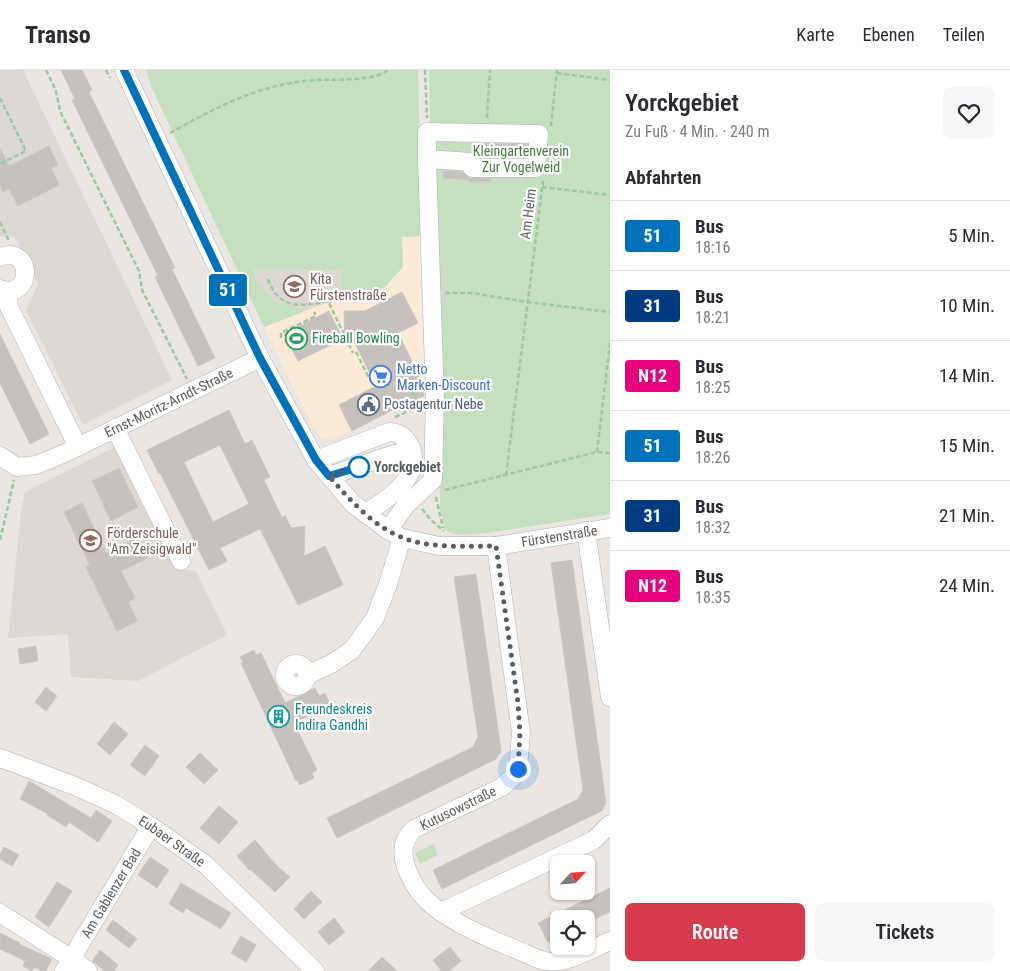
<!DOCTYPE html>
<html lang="de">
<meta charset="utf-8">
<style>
:root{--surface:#fff;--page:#f7f7f7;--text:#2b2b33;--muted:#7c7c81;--line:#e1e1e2;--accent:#d73a4d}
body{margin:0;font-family:"Roboto Condensed",sans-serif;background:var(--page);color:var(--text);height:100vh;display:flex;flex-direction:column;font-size:19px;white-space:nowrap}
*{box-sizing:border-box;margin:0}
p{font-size:16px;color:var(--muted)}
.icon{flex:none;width:28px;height:28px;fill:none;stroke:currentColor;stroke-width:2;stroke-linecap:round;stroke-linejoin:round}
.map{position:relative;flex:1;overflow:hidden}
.details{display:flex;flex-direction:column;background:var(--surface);width:400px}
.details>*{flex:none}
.badge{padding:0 10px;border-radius:4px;font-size:18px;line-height:32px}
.needle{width:32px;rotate:64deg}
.fabs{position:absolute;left:550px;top:785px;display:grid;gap:10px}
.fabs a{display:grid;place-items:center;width:45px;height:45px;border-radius:8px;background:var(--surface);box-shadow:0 1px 4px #0004;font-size:25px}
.you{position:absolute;width:25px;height:25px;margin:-12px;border:4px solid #fff;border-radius:50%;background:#1a73e8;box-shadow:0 0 0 8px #1a73e833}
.map>.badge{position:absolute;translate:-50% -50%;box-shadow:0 0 0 2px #fff}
h2{padding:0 15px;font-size:19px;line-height:45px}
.round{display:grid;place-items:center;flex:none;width:52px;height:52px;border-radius:8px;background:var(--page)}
.headline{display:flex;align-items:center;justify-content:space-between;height:85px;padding:0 15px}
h1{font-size:24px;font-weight:600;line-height:38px}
.primary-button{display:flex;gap:10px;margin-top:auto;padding:10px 15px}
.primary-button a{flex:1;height:58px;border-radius:8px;background:var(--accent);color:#fff;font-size:20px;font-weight:600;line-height:58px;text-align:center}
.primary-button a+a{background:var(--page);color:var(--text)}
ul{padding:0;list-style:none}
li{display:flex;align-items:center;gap:15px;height:70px;padding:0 15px;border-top:1px solid var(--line)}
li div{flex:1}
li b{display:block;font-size:19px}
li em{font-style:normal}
li .badge{min-width:55px;font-weight:700;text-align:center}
header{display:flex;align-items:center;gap:30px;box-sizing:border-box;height:70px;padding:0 25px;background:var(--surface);border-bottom:1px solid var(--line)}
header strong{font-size:24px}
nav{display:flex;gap:28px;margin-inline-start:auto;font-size:18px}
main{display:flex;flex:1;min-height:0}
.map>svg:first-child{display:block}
.commercial{fill:#faead6}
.education{fill:#ddd8d2}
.green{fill:#c5e0bf}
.building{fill:#c6c1bd;stroke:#cfc7c0;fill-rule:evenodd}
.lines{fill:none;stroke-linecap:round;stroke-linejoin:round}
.minor-casing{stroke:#aeb2b5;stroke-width:19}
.path{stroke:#9dc8a0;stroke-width:2.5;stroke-dasharray:5 2.5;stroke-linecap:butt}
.minor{stroke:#fff;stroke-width:18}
.line-casing{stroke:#fff;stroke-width:11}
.line{stroke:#0072bc;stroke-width:8}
.walk{stroke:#595e60;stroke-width:5;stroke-dasharray:0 9}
.stop-dot{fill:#fff;stroke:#0072bc;stroke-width:2.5}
.labels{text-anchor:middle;stroke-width:4.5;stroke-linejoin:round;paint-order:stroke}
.park-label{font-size:14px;fill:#457d3b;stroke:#fff}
.street-label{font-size:14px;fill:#595e60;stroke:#fff}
.education-label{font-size:14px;fill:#785e54;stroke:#fff;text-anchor:start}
.leisure-label{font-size:14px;fill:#27864d;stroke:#fff;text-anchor:start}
.shop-label{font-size:14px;fill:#366cbe;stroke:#fff;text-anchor:start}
.service-label{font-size:14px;fill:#4e5e75;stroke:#fff;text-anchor:start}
.stop-label{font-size:14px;font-weight:bold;fill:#595e60;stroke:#fff;text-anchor:start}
.culture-label{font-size:14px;fill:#0d838f;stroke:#fff;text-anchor:start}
</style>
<header>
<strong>Transo</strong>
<nav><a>Karte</a><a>Ebenen</a><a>Teilen</a></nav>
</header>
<main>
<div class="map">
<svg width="610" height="901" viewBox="0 0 610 901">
<rect width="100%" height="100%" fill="#ebe6e1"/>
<path class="commercial" d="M402,166H422L428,326L330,370L320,367L309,350L264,257L317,236L384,218L403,197Z"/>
<g class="education">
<path d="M0,0H23L172,310L83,355L26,240L38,214L15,167L0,166Z"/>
<path d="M253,199L342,200L343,229L317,236L264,257Z"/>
<path d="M119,375L178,499L196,501L227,565L138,611L71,607L68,564L8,568L21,442L25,422Z"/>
</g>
<g class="green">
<path d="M146,0H418L422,166L402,167L403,197L384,218L343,229L341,200L253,199C263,227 272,233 301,239L303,242L264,257L151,16Z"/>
<path d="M429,0H610V444L487,463L457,465L445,460L440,438Z"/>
<path d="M433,774L438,785L420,794L415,783Z"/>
</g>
<g class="building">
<path d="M61,0H82L92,20L89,22L175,198L172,199L215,288L198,296L155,207L158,206L72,30L75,29Z"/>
<path d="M478,74H527L526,87H480L478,85Z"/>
<path d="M49,76L58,95L51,98L59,115L18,136L9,119L3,122L0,116V78L9,96Z"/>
<path d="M443,101L462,102L468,108L491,109V111L469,112V110L443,108Z"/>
<path d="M402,222L418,253L398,263L418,303L424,319V326L417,329L416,328L352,361L339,335L376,316L351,265L345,268L344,241H365Z"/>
<path d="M329,241L343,269L298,291L284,264Z"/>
<path d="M0,264L49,364L30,374L0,313Z"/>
<path d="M229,340L245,374L252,370L270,407L264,410L282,448L285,445L291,458L305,456L304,486L325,476L343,515L298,535L260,459L220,478L227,491L209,500L160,403L159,404L147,380ZM220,375L249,434L213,452L184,392Z"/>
<path d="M119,398L138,437L111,451L92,411Z"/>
<path d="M82,433L106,483L138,468L148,488L121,501L135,528L128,532L137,551L117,561L86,497L90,496L64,442Z"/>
<path d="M572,490L606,733L602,741L587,748L442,819L433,800L578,729L583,720L551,493Z"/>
<path d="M476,504L501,681L496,689L337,768L327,748L473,677L478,667L454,507Z"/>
<path d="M36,576L38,591L20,594L18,579Z"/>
<path d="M254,580L256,585L261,583L285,633L315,618L319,626L325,623L330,635L294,653L317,700L312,703L314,708L300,715L297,710L296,711L241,593L243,592L240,587Z"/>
<path d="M46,617L57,626L46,641L35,632Z"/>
<path d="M114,652L128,664L110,685L97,674Z"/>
<path d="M145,675L159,686L145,706L130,695Z"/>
<path d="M200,683L218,700L204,714L186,697Z"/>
<path d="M29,711L91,748L96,740L112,751L98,772L69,752L66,757L47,745L48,744L20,729Z"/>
<path d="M219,736L238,752L219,774L200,758Z"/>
<path d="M255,770L277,796L290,807L275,822L250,799L249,800L237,786Z"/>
<path d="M4,777L19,785L12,796L0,789V784Z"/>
<path d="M150,787L169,800L157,818L138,805Z"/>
<path d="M57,812L72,821L49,857L35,847Z"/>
<path d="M181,813L231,843L221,859L186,838L183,843L169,834Z"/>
<path d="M610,818V842L586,853V849H559V866L548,872L538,853Z"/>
<path d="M311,821L322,832L304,849L294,839Z"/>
<path d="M334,848L345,862L329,875L318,862Z"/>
<path d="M113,850L137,869L129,878L106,860Z"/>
<path d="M0,863L20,873L19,874L52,889L46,901H42L34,897L32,901L23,896L25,891L0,879Z"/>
<path d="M241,866L256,875L246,892L231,883Z"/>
<path d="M450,877L461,891L449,901H441L433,890Z"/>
<path d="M100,880L118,895L114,901H105L92,891Z"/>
<path d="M382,887L397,901H368Z"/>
</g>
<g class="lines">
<defs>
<g id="minor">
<path id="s1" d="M124,0L260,288L316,390L353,434L388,460L402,468L439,476H496L610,458"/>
<path d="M0,187C33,174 34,231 0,219"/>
<path d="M7,221L9,237L78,377"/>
<path d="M115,358L181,491"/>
<path id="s2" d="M0,386L17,397L36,395L63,384L260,288"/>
<path d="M316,390L389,362C398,362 405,366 410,376C424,406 388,429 366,443"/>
<path d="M329,406L391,385L412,380"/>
<path d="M388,460L406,435L433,410L435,329L427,89V62L539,64L536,98H472L471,92L427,89"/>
<path d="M586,461L610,627"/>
<path d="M496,476L521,663L518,699L513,707L502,717L414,759C403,769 401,782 406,797C410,807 414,816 421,824C441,849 490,869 520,881C527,884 536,889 545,891C566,895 591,879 610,871"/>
<circle cx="296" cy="605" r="11"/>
<path d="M307,605L331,594L352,580L375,548L388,514L402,468"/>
<path id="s3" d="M0,688L75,716L115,734L151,756L206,795L315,901"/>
<path d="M441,842L594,770L610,754"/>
<path d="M0,843L72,889L88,901"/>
<path id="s4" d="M64,901L151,756"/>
</g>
</defs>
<use href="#minor" class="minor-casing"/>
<g class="path">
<path d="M46,0L56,21L60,41L139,201L142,220L187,309"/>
<path d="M106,0L110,8"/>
<path d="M425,0L427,48"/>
<path d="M557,3L610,10"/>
<path d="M0,28L26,81L0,94"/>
<path d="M487,48L490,0"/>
<path d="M551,56L557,0"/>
<path d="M170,63C219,36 259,14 316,10C336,9 372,12 388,0"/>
<path d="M542,117L610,125"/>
<path d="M0,152L9,171"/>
<path d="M268,209C279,240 301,237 328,231L353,283"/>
<path d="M445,223H472L527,232L610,242"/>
<path d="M281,268V263L316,246L314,242"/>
<path d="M356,282L369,308"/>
<path d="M418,315L413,323L419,336"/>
<path d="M395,347L420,336"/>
<path d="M597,382L610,273"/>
<path d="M506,405L543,111"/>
<path d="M445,420L597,382L610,383"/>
<path d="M436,427L443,458"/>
<path d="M422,439L431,450L444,461"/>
<path d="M0,470L14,410"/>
</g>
<use href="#minor" class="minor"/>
</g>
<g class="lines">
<defs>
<path id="line" d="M124,0L260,288L316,390L329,406L359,397"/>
</defs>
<use href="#line" class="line-casing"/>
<use href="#line" class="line"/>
<path class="walk" d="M359,397L329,406C349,429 372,455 401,467C428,479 468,476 496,476L518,633L520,663L518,699"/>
</g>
<defs>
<symbol id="school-ring" viewBox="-11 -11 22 22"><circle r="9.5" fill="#fff" stroke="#8d6e63" stroke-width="1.5"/><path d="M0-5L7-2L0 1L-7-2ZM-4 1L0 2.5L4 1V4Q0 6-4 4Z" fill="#8d6e63"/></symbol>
<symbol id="stadium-ring" viewBox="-11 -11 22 22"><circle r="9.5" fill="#fff" stroke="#2e9e5b" stroke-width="1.5"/><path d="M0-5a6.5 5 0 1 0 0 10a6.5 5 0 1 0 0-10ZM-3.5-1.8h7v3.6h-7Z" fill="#2e9e5b"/></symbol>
<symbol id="supermarket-ring" viewBox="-11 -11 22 22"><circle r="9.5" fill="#fff" stroke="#3f7fe0" stroke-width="1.5"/><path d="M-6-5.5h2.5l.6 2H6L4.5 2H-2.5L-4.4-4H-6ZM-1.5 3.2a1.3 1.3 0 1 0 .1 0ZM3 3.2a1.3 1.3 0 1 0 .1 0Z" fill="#3f7fe0"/></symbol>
<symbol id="civic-ring" viewBox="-11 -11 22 22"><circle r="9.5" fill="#fff" stroke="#5c6f8a" stroke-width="1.5"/><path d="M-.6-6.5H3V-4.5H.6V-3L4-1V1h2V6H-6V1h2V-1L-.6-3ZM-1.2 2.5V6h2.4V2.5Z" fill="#5c6f8a"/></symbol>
<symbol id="building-ring" viewBox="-11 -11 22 22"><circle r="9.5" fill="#fff" stroke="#0f9aa8" stroke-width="1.5"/><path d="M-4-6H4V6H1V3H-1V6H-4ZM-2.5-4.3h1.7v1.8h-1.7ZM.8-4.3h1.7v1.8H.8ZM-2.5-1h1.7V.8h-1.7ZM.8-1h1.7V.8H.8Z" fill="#0f9aa8"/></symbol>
</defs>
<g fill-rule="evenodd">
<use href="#school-ring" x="282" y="204" width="25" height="25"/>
<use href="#stadium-ring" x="284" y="256" width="25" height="25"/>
<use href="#supermarket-ring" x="368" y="294" width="25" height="25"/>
<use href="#civic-ring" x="356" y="322" width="25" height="25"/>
<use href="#school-ring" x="78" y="458" width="25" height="25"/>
<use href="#building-ring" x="266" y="634" width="25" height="25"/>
</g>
<circle class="stop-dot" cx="359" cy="397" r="10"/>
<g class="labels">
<g class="park-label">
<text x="521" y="86">Kleingartenverein<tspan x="521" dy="16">Zur Vogelweid</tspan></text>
</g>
<g class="street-label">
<text transform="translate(528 144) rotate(-83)" y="5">Am Heim</text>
<text dy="5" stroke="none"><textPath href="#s2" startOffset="186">Ernst-Moritz-Arndt-Straße</textPath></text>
<text dy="5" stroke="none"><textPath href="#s1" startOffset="711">Fürstenstraße</textPath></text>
<text transform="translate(458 738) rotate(-26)" y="5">Kutusowstraße</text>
<text dy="5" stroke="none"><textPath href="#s3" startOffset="192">Eubaer Straße</textPath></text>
<text dy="5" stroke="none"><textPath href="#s4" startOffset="91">Am Gablenzer Bad</textPath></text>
</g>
<g class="education-label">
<text x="310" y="214">Kita<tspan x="310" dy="16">Fürstenstraße</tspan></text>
<text x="107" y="468">Förderschule<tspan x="107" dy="16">"Am Zeisigwald"</tspan></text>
</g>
<g class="leisure-label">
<text x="312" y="273">Fireball Bowling</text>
</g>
<g class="shop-label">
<text x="397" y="304">Netto<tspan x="397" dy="16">Marken-Discount</tspan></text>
</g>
<g class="service-label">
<text x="384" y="339">Postagentur Nebe</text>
</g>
<g class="stop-label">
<text x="374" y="402">Yorckgebiet</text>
</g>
<g class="culture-label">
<text x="295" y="644">Freundeskreis<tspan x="295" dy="16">Indira Gandhi</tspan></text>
</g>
</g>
</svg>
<div class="fabs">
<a><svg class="needle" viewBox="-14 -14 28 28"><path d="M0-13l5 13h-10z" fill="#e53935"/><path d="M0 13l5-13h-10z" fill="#7c7c81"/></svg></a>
<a><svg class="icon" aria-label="locate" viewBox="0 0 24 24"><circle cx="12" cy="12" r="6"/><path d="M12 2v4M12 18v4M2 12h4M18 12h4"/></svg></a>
</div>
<div class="you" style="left:518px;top:699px"></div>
<b class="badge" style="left:228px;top:220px;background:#0072bc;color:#fff">51</b>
</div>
<section class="details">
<div class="headline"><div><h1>Yorckgebiet</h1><p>Zu Fuß · 4 Min. · 240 m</p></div><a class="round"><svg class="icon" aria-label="heart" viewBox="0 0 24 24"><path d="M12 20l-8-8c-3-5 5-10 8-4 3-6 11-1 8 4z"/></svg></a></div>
<h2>Abfahrten</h2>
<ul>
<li><span class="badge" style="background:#0072bc;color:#fff">51</span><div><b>Bus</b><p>18:16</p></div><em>5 Min.</em></li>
<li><span class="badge" style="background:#003b80;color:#fff">31</span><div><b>Bus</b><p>18:21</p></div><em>10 Min.</em></li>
<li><span class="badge" style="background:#e6007e;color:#fff">N12</span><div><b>Bus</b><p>18:25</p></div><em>14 Min.</em></li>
<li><span class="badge" style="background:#0072bc;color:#fff">51</span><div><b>Bus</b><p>18:26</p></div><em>15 Min.</em></li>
<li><span class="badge" style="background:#003b80;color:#fff">31</span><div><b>Bus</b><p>18:32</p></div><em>21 Min.</em></li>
<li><span class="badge" style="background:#e6007e;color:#fff">N12</span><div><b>Bus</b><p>18:35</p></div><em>24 Min.</em></li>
</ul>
<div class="primary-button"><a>Route</a><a>Tickets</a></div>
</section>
</main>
